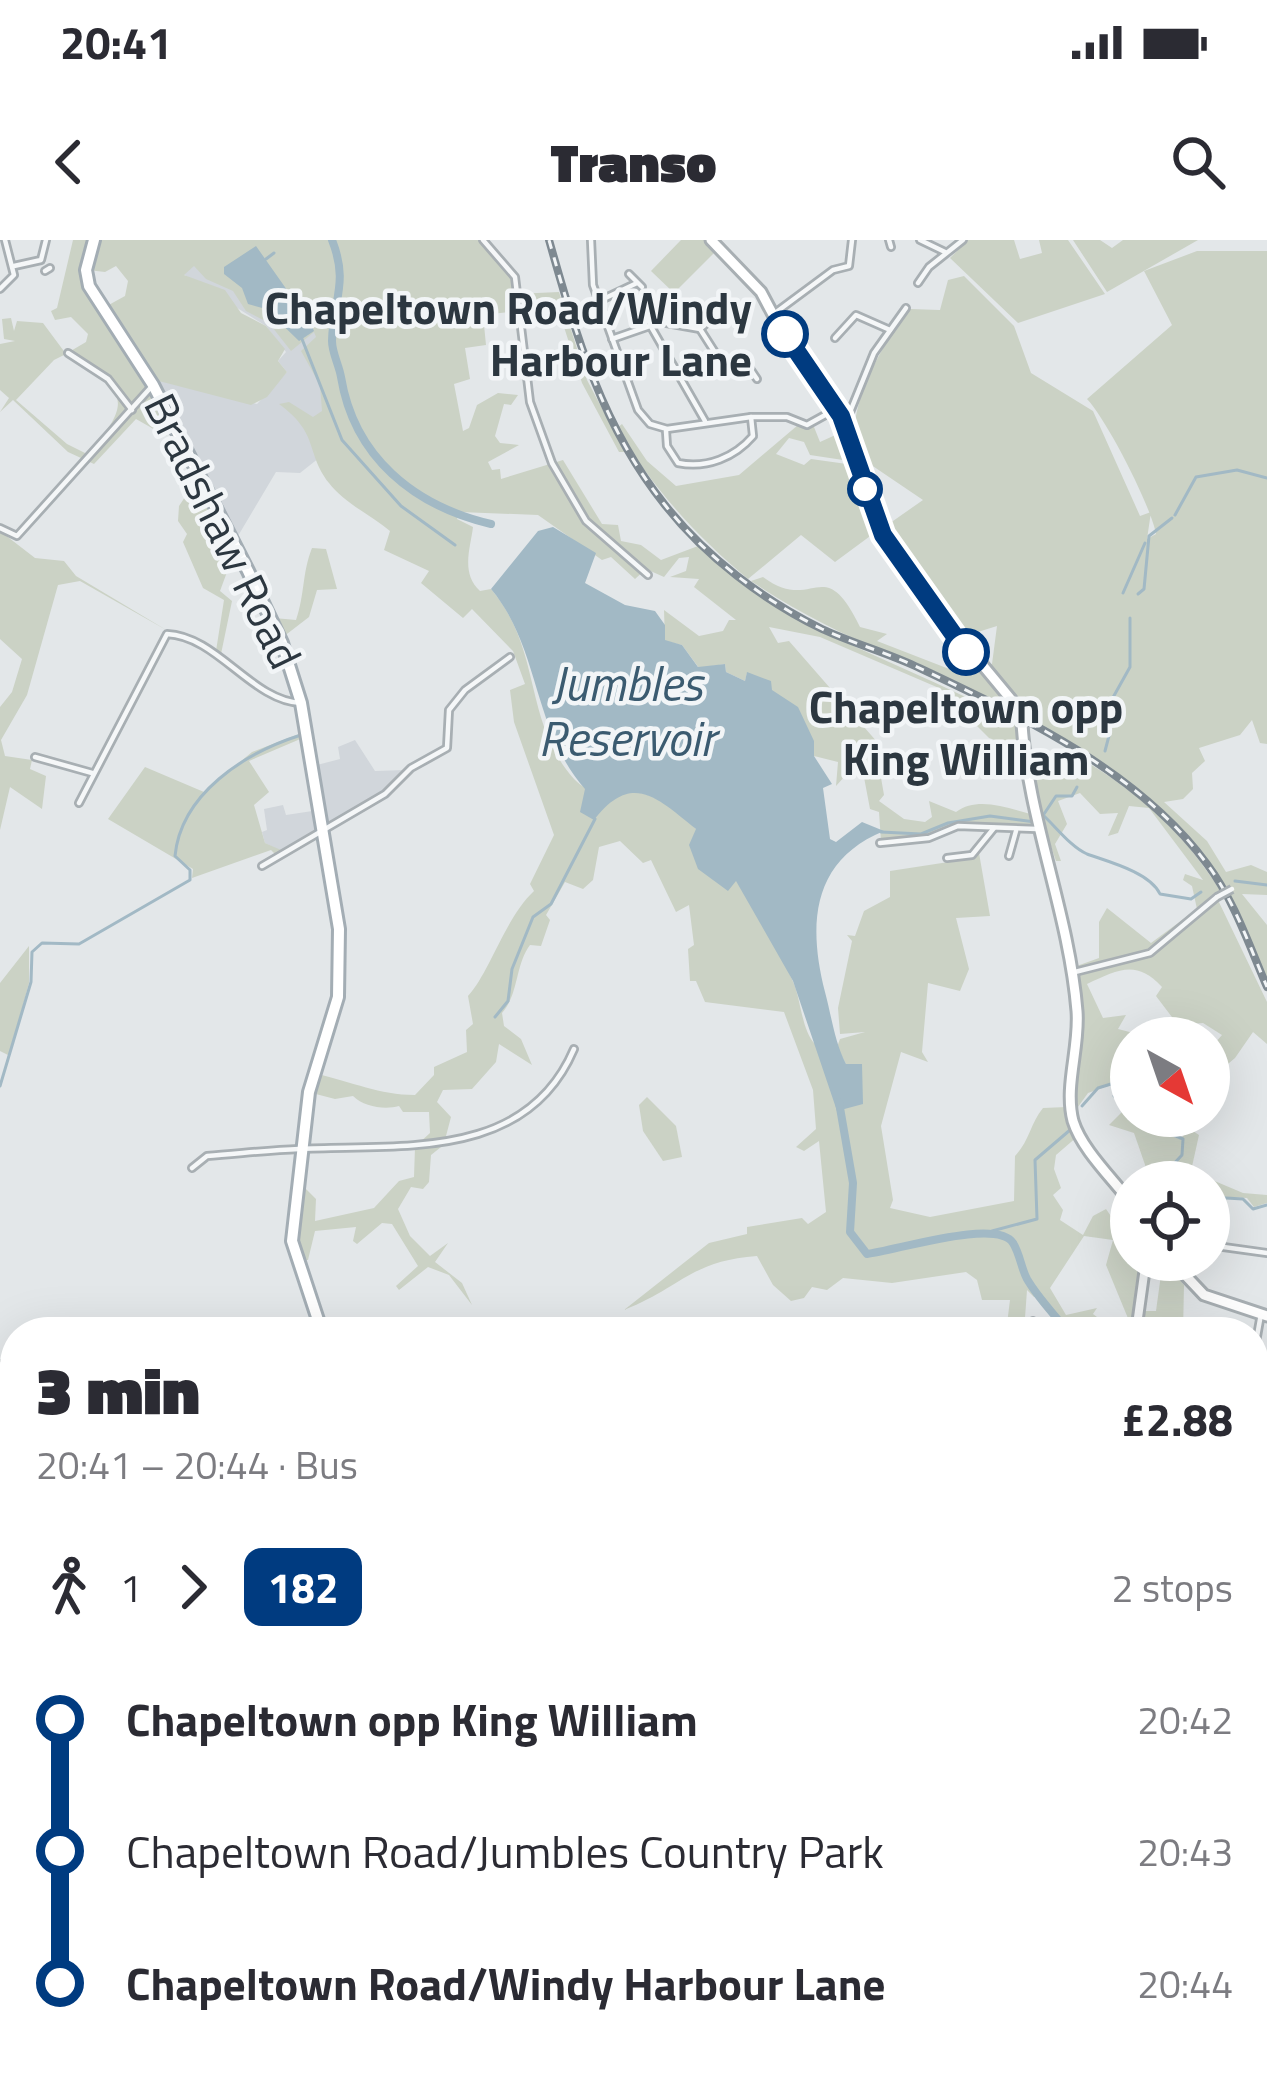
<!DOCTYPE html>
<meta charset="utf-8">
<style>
:root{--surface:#fff;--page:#f7f7f7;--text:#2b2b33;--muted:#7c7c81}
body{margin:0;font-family:"Titillium Web",sans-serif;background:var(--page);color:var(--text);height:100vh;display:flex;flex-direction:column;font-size:45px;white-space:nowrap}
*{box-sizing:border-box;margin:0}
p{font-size:39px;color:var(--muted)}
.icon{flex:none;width:66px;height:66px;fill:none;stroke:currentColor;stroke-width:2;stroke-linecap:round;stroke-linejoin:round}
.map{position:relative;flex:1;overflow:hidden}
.panel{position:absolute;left:0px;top:1077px;width:1269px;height:759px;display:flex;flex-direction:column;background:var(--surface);border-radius:48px 48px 0 0;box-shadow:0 12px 48px #0002}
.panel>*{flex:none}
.badge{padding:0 24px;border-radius:18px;font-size:42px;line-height:78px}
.needle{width:78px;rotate:140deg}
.buttons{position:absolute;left:1110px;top:777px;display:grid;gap:24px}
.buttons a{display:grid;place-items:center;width:120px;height:120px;border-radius:50%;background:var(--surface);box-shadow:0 12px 48px #0002;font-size:60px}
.map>.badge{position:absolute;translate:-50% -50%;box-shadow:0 0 0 6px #fff}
.legs{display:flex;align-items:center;gap:18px;height:132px;padding:0 36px;font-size:39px}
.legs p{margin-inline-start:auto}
.summary{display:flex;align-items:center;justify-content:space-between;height:204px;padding:0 36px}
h1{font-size:66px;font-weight:800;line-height:90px}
ul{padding:0 36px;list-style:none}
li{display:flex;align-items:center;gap:42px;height:132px;font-size:45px}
li i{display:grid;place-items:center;width:18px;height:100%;margin:0 15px;background:currentColor}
li i::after{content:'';width:30px;height:30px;margin:-15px;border:9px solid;border-radius:50%;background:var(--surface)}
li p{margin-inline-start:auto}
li:first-child i{background:linear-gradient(#0000 50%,currentColor 0)}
li:last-child i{background:linear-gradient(currentColor 50%,#0000 0)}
.status{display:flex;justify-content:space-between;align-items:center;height:84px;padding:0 60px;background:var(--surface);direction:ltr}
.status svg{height:33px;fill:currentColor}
header{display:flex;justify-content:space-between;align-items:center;height:156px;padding:0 36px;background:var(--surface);font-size:54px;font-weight:800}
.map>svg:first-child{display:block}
.built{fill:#d1d6db}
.green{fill:#cbd2c5}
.water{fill:#a2b9c5}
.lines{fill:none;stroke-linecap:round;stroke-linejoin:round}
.stream{stroke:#a2b9c5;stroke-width:3}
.river{stroke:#a2b9c5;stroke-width:8}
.minor-casing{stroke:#a8afb3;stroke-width:10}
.tertiary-casing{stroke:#a8afb3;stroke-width:14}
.secondary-casing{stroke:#a8afb3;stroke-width:15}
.primary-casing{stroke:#a3adb4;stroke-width:16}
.minor{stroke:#f5f7f8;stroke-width:4.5}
.tertiary{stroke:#f5f7f8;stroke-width:8}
.secondary{stroke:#fff;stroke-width:9}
.primary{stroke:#fff;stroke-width:10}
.rail-casing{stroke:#7e8991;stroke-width:8}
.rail{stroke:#f2f5f7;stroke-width:3;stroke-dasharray:9;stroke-linecap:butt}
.minor-bridge-casing{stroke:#a8afb3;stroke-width:10;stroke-linecap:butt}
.minor-bridge{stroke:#f5f7f8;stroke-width:4.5}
.line-1-casing{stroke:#fff;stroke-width:27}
.line-1{stroke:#003b80;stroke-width:18}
.stop-1-dot{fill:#fff;stroke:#003b80;stroke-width:6}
.labels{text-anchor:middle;stroke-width:9;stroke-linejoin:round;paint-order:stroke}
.stop-label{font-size:45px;font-weight:bold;fill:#2c3740;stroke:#f2f5f7;text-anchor:end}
.street-label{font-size:45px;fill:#2c3740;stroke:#f2f5f7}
.water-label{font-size:48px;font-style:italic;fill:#3b5b70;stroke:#f2f5f7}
</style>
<div class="status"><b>20:41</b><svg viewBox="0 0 49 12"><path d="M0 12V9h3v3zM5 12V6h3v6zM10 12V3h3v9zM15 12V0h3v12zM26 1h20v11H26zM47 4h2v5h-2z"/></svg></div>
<header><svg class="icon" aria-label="back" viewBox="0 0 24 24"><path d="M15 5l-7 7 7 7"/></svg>Transo<svg class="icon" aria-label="search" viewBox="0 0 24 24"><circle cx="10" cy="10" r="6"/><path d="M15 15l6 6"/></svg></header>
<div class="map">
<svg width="1267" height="1835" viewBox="0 0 1267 1835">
<rect width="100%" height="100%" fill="#e3e7e9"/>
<g class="built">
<path d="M314,0L331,179L319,218L300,233L276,232L235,301L154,139L257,164L287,132L278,121L286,112L266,86L183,34L137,19Z"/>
<path d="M355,500L375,531L405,530L391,548L329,588L317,525L340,519L338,507Z"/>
<path d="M283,565L286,575L319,570L322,587L281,611L265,603L262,592L267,590L264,569Z"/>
</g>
<g class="green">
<path d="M73,0H91L83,30L172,190L166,196L136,179L94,224L68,212L13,160L0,172L9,158L0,150V104L15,101L4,99L2,79L11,78L14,91L17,81L43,83L66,114L54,120L16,160L67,204L87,214C137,159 123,151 69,112L86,102L88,94L71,77L55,80L51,71L57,68Z"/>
<path d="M98,0H479L512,37L515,54L559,52L587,140L625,212H619L582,143L555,59L528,60L525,66L508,67L509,72L483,75L486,105L465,108L470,139L454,144L463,191L469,188L477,165L498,153L518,155L511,165L504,164L495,196L500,203L519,205L488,222L492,230L500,229L501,239L563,220L602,284L618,285L621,301L641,305L661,320L698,306C786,392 909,423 1014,482L1015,475C928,428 833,397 751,341L763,337C814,375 823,310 860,387L887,394L877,401L962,434L971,425L992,424L997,386L965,396L940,375L948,367L928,342L920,348L883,288L923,260L855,214C848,163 878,111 910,69L940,70L948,40L964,36L1014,86L1031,133L1093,171L1140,276L1151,272L1147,299L1156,294C1151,266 1107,180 1087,159L1172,85L1144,31L1197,11H1267V504L1260,503L1252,480L1240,495L1199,508L1205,521L1192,533L1193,549L1183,559L1164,562L1207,601L1226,632L1251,625L1267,632V655L1242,654L1267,685V742L1227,652L1231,648L1225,650C1176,573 1112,528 1033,485L1026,488L1027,511L989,498L939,448L820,397L769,387L778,403L789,401L878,503L881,522L890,532H880L884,555L879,561L904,579L925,582L932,577L929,561L956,572C978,556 1007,568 1034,575L1038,586L957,585L928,596L881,601L879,572L870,569L863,532L855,525L836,546L838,522L814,516L771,449L747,433L745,441L726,432L725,424L699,428L682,405L665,401L664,370L699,396L723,391L729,380H736L694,347L699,339L670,337L686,331L689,317L679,318L664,337L646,329L635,339L611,317L602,320L538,275L460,272L457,279L473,287C471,306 460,333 480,351L491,349C539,406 525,469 563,525C587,560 599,550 634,552C656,553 681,574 696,589C729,622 776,700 794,744C801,761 802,791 815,804C823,812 836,818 846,824L837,807L840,799L865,792L840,794L838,768L852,701L847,695L855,696L864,671L890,657V631L968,619L979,613L990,676L956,678L969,729L960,751L928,743L922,812L928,822L901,812L881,886L893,960L890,968L930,977L1014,961L1015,916C1030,900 1030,884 1043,868L1067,867L1078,896L1056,915L1054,929L1061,948L1053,955L1063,970L1060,980L1083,995L1093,976L1106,969L1115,982L1128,981V1015L1141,1020L1132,1088L1106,1025L1113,1000L1084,996L1050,1048L1066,1075L1097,1068L1093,1074L1109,1086L1105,1092H1071L1040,1054L1034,1057L1027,1050L1024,1092H1006L1010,1060H982L977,1040L966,1032L892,1043L843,1038L827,1050L812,1047L804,1058L791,1061L773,1045L757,1016C690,1021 682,1047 624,1070L709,1003L747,994V987L802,978L808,984L826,972L819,901L804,911L796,907L816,889L813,850L784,772L705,762L696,741H690L688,709L694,705L689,665L676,672L651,620L643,623L620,601L599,607L593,640L583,649L565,642L546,675L550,680L541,706L530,705C515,725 519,754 502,773L504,786L521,799L532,825L499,804L496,822L472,849L443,850L437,862L451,877L446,896L450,900L418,904L430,893L429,872H403L399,866C385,870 364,867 353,856L335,859L312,853L317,834C353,842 379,855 415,855L434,835V827L467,812L466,790L473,784L468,756C490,732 505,678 534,651L530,644L554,595L514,482L510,450L525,444L513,411L472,369L463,378L421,343L429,331L384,310L390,291C372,276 343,262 329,243C305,212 320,194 279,164L289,162L313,177L322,171L320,145L301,111L316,97L314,92L291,111L269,83L246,71L233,51L206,39L194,26L184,35L225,50L241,73L266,86L285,109L278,121L287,132L267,157L251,165L155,140L105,67L125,56L128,41L116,26L105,32L88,30Z"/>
<path d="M681,0H705L716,11L674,53L651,31Z"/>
<path d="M968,0H1014L1020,19L1042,13L1039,0H1068L1105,54L1018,83L950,18Z"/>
<path d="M1073,0H1100L1112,8L1123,0H1198L1107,52Z"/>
<path d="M622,184L647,221L676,246L739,235L798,185L814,187L820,202L842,192L849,211L843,220L810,215L804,202L789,198L776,214L804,225L811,219L854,225L877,291L835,322L801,295L748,339C695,295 652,247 617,188Z"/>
<path d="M197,239L234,313L220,351L232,361L221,414L216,411L224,360L203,348L183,302L187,294L178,281L179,266Z"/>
<path d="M0,291L35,318L64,321L76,336L168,391L80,341L58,345L27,455L1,500L5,516L32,520L30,529L46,536L42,569L10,547L0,590V467L12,452L22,419L0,399Z"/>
<path d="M312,308L326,309L337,349L317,350L309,377L283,397L274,378L296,380C305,354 302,333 312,308Z"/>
<path d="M304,492L305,497L249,521L269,552L254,565L265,603L281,610L323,591L277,616L271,610L192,638L193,629L108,579L145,527L204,552L252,512Z"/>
<path d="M1072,513C1135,550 1182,589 1221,652L1216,656L1267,762V804L1253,792L1235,818L1209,840V810L1222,795L1203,783L1178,785L1156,756L1162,747C1136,719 1118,730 1087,744L1103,778L1126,775L1118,789L1153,798H1131V856L1124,863L1116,843L1088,853L1075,871L1081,776L1074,727L1099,718V682L1107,668L1151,703L1197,669L1192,646L1183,640L1185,634L1203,640L1149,568L1129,566L1118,593L1108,596L1118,573L1100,574L1080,553L1058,561L1067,584L1055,604L1061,621H1056L1030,545L1039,533Z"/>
<path d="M29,706V743L0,850L8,815L0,811V743Z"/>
<path d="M647,857L676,886L682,917L663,921L643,891L639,865Z"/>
<path d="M1131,863V876H1157L1158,882L1152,883L1157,891L1180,899L1190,889L1199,895L1191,931L1243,953L1267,955V963L1254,967L1247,958L1209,956V942L1199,935L1190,942H1151L1134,893L1109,885Z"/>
<path d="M446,903L431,915L429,942L423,949L411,947L398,969L410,996L430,1016L448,1003L435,1022L462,1043L472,1065L449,1035L428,1027L399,1050L396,1046L418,1026L392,984L382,983L357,1004L353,1001L356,987L315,991L308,1020H298L302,945L316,959L315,981L374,968L399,941L414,937L415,907Z"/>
<path d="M1163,1020L1184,1045L1183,1092H1139L1142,1071H1156Z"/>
<path d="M15,1485V1566L8,1569L15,1583L11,1608L0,1595V1528L9,1523L0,1494Z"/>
</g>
<g class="water">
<path d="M256,6L311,84L314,91L299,101L266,69L248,64L242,48L224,34V27Z"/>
<path d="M553,287L596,313L585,343L625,365L655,371L665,385V400L682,405L698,427L725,424L726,432L745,441L747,432L771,441L772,450L798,467L814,501V516L832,544L823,548L830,599L836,602L862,582L884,591C813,620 807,682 825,752C832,778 834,800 846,824H862L863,864L837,871L793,741L736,641L728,651L698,629L689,605L696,589C657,558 632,531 594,580L580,572L585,549C532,489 541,409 491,349L538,291Z"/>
</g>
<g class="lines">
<g class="stream">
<path d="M266,19L274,13"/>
<path d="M302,99L342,200L401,266L455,305"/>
<path d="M1175,275L1196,237L1237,230L1267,238"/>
<path d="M1123,353L1145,303"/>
<path d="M1138,354L1144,349L1149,296L1172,278"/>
<path d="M1105,511L1110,492L1106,470L1130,427V378"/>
<path d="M1044,574L1056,556H1072L1077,547"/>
<path d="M1043,575C1056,587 1071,607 1087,614C1106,621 1150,632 1160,654L1191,659L1201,652"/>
<path d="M881,592L921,594L948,583L990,576L1035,582"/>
<path d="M1235,641L1267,645"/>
<path d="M495,777L508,761L512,729L533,677L551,664L595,579"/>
<path d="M0,846L31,742L32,712L42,703L79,704L190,640V630L175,616C181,554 244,513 301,495"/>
<path d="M1082,866L1098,848L1111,844L1121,851L1114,856L1127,866L1131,857"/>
<path d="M1159,876L1163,884L1154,887L1183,899L1182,915L1169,929L1186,939L1197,936L1201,942"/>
<path d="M1209,957L1243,959L1253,969L1267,965"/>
<path d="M992,991L1037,979L1035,920L1070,890"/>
<path d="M1254,1375H1267"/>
<path d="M1254,1379L1267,1401"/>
<path d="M0,1566L15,1560"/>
<path d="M0,1579L15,1590"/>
<path d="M132,1835L134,1821"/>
<path d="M1108,1835L1110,1821"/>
</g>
<g class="river">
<path d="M332,0C349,43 333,59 332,101C332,113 339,125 341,137C354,217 414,266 491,284"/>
<path d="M839,862L853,943L850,992L867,1014C898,1010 997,978 1013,1003C1020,1014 1021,1028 1027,1039C1038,1058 1055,1075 1068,1092"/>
</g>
<defs>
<g id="minor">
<path d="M483,0L515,37L530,162L552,223L586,281L648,335"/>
<path d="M591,0L593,45L638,170L650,184L667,189L751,177H787L807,185L836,169"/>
<path d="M889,0L891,7"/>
<path d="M920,0L945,12"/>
<path d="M14,26L41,20L46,0"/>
<path d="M45,31L50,28"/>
<path d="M629,34L642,47"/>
<path d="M918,43L929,27L963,0"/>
<path d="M0,49L14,35L5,0"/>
<path d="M599,61L637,43"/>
<path d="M775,73L833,30L849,26L852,0"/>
<path d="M650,85L705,181"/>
<path d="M700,89L721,122H744"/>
<path d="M835,98L856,75L890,90"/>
<path d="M612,99L661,82L700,89L713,77"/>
<path d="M68,113L108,139L132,170"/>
<path d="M740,114L757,139"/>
<path d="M841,176L850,172L874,113L906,68"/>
<path d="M666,191L667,206L678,223C707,229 735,217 753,196L751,177"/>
<path d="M0,288L17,296L153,145"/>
<path d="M35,517L92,533"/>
<path d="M79,563L167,394C217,396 252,461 301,463"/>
<path d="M880,603L929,598L958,586L1037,589"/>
<path d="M1009,616L1016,591"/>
<path d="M947,618L972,615L994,588"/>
<path d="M262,626L385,554L411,528L447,508L449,470L465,450L510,417"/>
<path d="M1075,732L1150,713L1217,657"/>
<path d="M192,928L207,916C237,914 268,910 299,909C399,904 526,922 574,809"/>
<path d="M1209,1005L1267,1013"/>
<path d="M1033,1081L1036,1092"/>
<path d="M1254,1113L1261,1074"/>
<path d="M1254,1113L1267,1117"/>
<path d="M1254,1410L1267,1412"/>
<path d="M1266,1585L1267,1605"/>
</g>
<g id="tertiary">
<path d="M1136,1092L1146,1020"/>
<path d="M0,1126L15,1132"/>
<path d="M1254,1700L1267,1730"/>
<path d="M1167,1821L1193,1835"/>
</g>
<g id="secondary">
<path d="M711,0L761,52L795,116L836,168L880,289L908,335L1014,463L1022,481"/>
<path d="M1022,484C1028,579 1069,673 1077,771C1080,807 1064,846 1073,881C1082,910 1113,939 1131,963"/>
<path d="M1171,1020L1204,1055L1267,1076"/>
<path d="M0,1351L15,1353"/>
</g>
<g id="primary">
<path d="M94,0L86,30L89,46L153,145L248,331L282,403L301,463L339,689L338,757L309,852L292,1001L322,1092"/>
<path d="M0,1621L15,1610"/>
</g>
</defs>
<use href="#minor" class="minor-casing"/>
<use href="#tertiary" class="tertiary-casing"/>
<use href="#secondary" class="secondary-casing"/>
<use href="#primary" class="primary-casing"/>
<use href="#minor" class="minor"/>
<use href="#tertiary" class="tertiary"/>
<use href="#secondary" class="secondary"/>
<use href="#primary" class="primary"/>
<defs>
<path id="rail" d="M549,0C576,95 602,187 665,265C706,317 763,360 822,389C852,403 885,412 915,426C1019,475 1138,530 1207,624C1234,660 1249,705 1267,747"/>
</defs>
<use href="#rail" class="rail-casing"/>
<use href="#rail" class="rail"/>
<defs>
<path id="minor-bridge" d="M1217,657L1232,649"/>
</defs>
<use href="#minor-bridge" class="minor-bridge-casing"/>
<use href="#minor-bridge" class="minor-bridge"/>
</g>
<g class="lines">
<defs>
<path id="line-1" d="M785,94L841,176L883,295L966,412"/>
</defs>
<use href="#line-1" class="line-1-casing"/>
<use href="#line-1" class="line-1"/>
</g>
<g class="stop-1-dot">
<circle cx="785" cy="94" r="21"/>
<circle cx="865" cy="249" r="15"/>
<circle cx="966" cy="412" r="21"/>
</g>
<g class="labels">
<g class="stop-label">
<text x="752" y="84">Chapeltown Road/Windy<tspan x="752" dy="52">Harbour Lane</tspan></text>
<text x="966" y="483" text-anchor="middle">Chapeltown opp<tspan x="966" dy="52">King William</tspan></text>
</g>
<g class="street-label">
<text transform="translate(223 291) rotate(64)" y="16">Bradshaw Road</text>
</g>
<g class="water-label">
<text x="627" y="461">Jumbles<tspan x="627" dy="55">Reservoir</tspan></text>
</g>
</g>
</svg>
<div class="buttons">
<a><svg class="needle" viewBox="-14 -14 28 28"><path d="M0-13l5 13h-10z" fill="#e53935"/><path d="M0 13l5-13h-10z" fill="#7c7c81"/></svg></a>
<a><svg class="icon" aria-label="locate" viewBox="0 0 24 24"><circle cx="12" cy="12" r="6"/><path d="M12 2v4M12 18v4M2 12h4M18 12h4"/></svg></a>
</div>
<section class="panel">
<div class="summary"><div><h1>3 min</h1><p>20:41 – 20:44 · Bus</p></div><b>£2.88</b></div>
<div class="legs"><svg class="icon" aria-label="walk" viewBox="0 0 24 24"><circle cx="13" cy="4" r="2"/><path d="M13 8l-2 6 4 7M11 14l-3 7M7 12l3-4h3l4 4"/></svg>1<svg class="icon" aria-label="forward" viewBox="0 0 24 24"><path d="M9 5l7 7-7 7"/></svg><b class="badge" style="background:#003b80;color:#fff">182</b><p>2 stops</p></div>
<ul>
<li><i style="color:#003b80"></i><b>Chapeltown opp King William</b><p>20:42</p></li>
<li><i style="color:#003b80"></i><span>Chapeltown Road/Jumbles Country Park</span><p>20:43</p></li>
<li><i style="color:#003b80"></i><b>Chapeltown Road/Windy Harbour Lane</b><p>20:44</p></li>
</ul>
</section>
</div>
